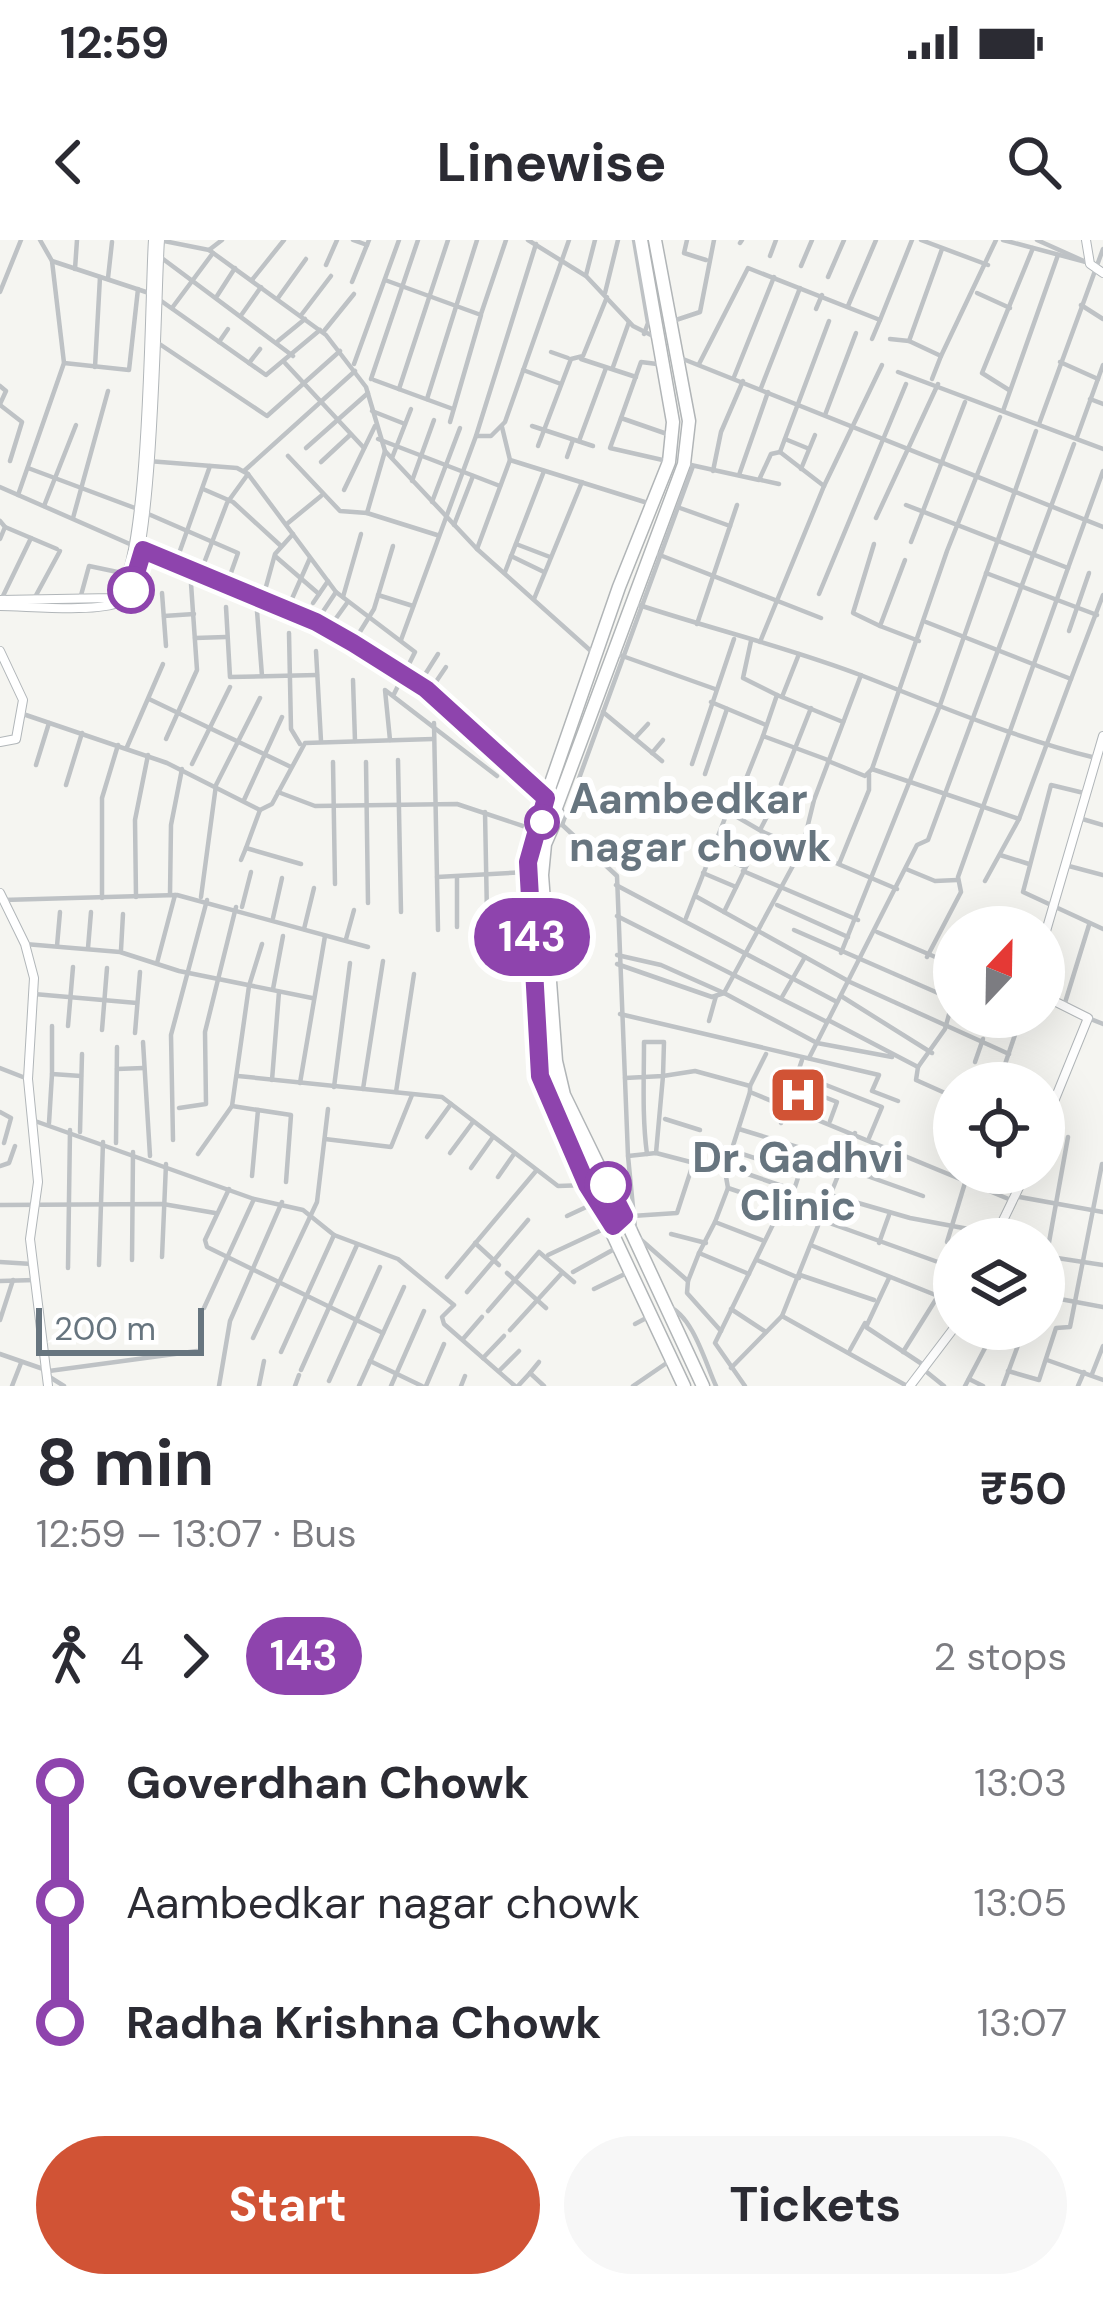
<!DOCTYPE html>
<meta charset="utf-8">
<style>
:root{--surface:#fff;--page:#f7f7f7;--text:#2b2b33;--muted:#7c7c81;--accent:#d15335}
body{margin:0;font-family:"DM Sans",sans-serif;background:var(--page);color:var(--text);height:100vh;display:flex;flex-direction:column;font-size:45px;white-space:nowrap}
*{box-sizing:border-box;margin:0}
p{font-size:39px;color:var(--muted)}
.icon{flex:none;width:66px;height:66px;fill:none;stroke:currentColor;stroke-width:2;stroke-linecap:round;stroke-linejoin:round}
.map{position:relative;height:1146px;overflow:hidden}
.drawer{display:flex;flex-direction:column;background:var(--surface);flex:1}
.drawer>*{flex:none}
.badge{padding:0 24px;border-radius:39px;font-size:42px;line-height:78px}
.needle{width:78px;rotate:22deg}
.buttons{position:absolute;left:933px;top:666px;display:grid;gap:24px}
.buttons a{display:grid;place-items:center;width:132px;height:132px;border-radius:50%;background:var(--surface);box-shadow:0 12px 48px #0002;font-size:60px}
.scale{position:absolute;left:36px;bottom:30px;width:168px;box-sizing:border-box;padding-left:12px;border:6px solid #67757f;border-top:0;font-size:33px;line-height:42px;white-space:nowrap;color:#67757f;-webkit-text-stroke:9px #fff;paint-order:stroke}
.map>.badge{position:absolute;translate:-50% -50%;box-shadow:0 0 0 6px #fff}
.legs{display:flex;align-items:center;gap:18px;height:132px;padding:0 36px;font-size:39px}
.legs p{margin-inline-start:auto}
.headline{display:flex;align-items:center;justify-content:space-between;height:204px;padding:0 36px}
h1{font-size:66px;font-weight:700;line-height:90px}
.action{display:flex;gap:24px;margin-top:auto;padding:24px 36px}
.action a{flex:1;height:138px;border-radius:72px;background:var(--accent);color:#fff;font-size:48px;font-weight:700;line-height:138px;text-align:center}
.action a+a{background:var(--page);color:var(--text)}
ul{padding:0 36px;list-style:none}
li{display:flex;align-items:center;gap:42px;height:120px;font-size:45px}
li i{display:grid;place-items:center;width:18px;height:100%;margin:0 15px;background:currentColor}
li i::after{content:'';width:30px;height:30px;margin:-15px;border:9px solid;border-radius:50%;background:var(--surface)}
li p{margin-inline-start:auto}
li:first-child i{background:linear-gradient(#0000 50%,currentColor 0)}
li:last-child i{background:linear-gradient(currentColor 50%,#0000 0)}
.status{display:flex;justify-content:space-between;align-items:center;height:84px;padding:0 60px;background:var(--surface);direction:ltr}
.status svg{height:33px;fill:currentColor}
header{display:flex;justify-content:space-between;align-items:center;height:156px;padding:0 36px;background:var(--surface);font-size:54px;font-weight:700}
.map>svg:first-child{display:block}
.lines{fill:none;stroke-linecap:round;stroke-linejoin:round}
.secondary-casing{stroke:#b1b6b9;stroke-width:10}
.highway-casing{stroke:#b1b5b7;stroke-width:15}
.street{stroke:#bec2c5;stroke-width:4.5}
.secondary{stroke:#fff;stroke-width:8}
.highway{stroke:#fff;stroke-width:12}
.line-1-casing{stroke:#fff;stroke-width:27}
.line-1{stroke:#8e44ad;stroke-width:18}
.stop-1-dot{fill:#fff;stroke:#8e44ad;stroke-width:6}
.labels{text-anchor:middle;stroke-width:12;stroke-linejoin:round;paint-order:stroke}
.stop-label{font-size:42px;font-weight:bold;fill:#67757f;stroke:#fff;text-anchor:start}
.poi-label{font-size:42px;font-weight:bold;fill:#67757f;stroke:#fff}
</style>
<div class="status"><b>12:59</b><svg viewBox="0 0 49 12"><path d="M0 12V9h3v3zM5 12V6h3v6zM10 12V3h3v9zM15 12V0h3v12zM26 1h20v11H26zM47 4h2v5h-2z"/></svg></div>
<header><svg class="icon" aria-label="back" viewBox="0 0 24 24"><path d="M15 5l-7 7 7 7"/></svg>Linewise<svg class="icon" aria-label="search" viewBox="0 0 24 24"><circle cx="10" cy="10" r="6"/><path d="M15 15l6 6"/></svg></header>
<div class="map">
<svg width="1103" height="1146" viewBox="0 0 1103 1146">
<rect width="100%" height="100%" fill="#f5f5f1"/>
<g class="lines">
<defs>
<g id="secondary">
<path d="M1086,0L1090,24L1103,33"/>
<path d="M0,360L113,358C150,340 149,54 153,0"/>
<path d="M0,366C28,366 96,373 120,362C155,347 156,50 160,0"/>
<path d="M0,411L23,460L16,499L0,502"/>
<path d="M0,653L25,704L34,738L28,839L38,942L30,999L48,1146"/>
<path d="M1044,698L1103,496"/>
<path d="M1044,756L1088,778L1044,886"/>
<path d="M994,999L1026,933"/>
<path d="M910,1146L954,1088"/>
</g>
<g id="highway">
<path d="M543,566L619,347L669,222L673,182L641,0"/>
<path d="M556,568L684,224L689,181L655,0"/>
<path d="M542,582L531,601L528,632L540,835L604,975"/>
<path d="M550,584L539,577L548,565L558,574L545,604L542,635L556,821L564,855L619,968"/>
<path d="M624,976L703,1146"/>
<path d="M606,980L684,1146"/>
</g>
</defs>
<use href="#secondary" class="secondary-casing"/>
<use href="#highway" class="highway-casing"/>
<g class="street">
<path d="M159,0L209,10L326,95L366,147L385,211L477,309L592,412"/>
<path d="M353,0L367,5"/>
<path d="M528,0L586,36L633,86L655,97"/>
<path d="M634,0L648,83L644,94"/>
<path d="M687,0L684,13L706,20"/>
<path d="M921,0L988,25"/>
<path d="M1003,0L1086,22"/>
<path d="M1037,0L1086,22"/>
<path d="M740,3L742,0"/>
<path d="M942,9L909,101L941,116L996,0"/>
<path d="M209,10L222,0"/>
<path d="M159,16L293,116"/>
<path d="M770,16L776,0"/>
<path d="M52,21L149,53"/>
<path d="M326,25L337,0"/>
<path d="M801,26L812,0"/>
<path d="M75,29L77,0"/>
<path d="M586,35L595,0"/>
<path d="M828,37L844,0"/>
<path d="M108,38L112,2"/>
<path d="M252,40L284,0"/>
<path d="M385,40L481,75L450,182"/>
<path d="M352,42L369,0"/>
<path d="M0,52L21,0"/>
<path d="M605,53L618,0"/>
<path d="M977,53L1010,68"/>
<path d="M217,56L235,28"/>
<path d="M157,58L266,135L320,90"/>
<path d="M278,58L306,19"/>
<path d="M1081,65L1103,79"/>
<path d="M848,66L876,0"/>
<path d="M172,68L213,13"/>
<path d="M816,69L822,55"/>
<path d="M242,74L261,47"/>
<path d="M302,74L331,36"/>
<path d="M481,74L506,0"/>
<path d="M673,81L700,72L714,0"/>
<path d="M324,91L354,54"/>
<path d="M872,99L880,80"/>
<path d="M890,99L909,101"/>
<path d="M278,101L305,79"/>
<path d="M219,102L228,89"/>
<path d="M158,103L267,176L340,111"/>
<path d="M551,112L568,118"/>
<path d="M581,119L636,137"/>
<path d="M683,119L1103,287"/>
<path d="M1060,122L1098,139"/>
<path d="M64,123L129,130L138,49"/>
<path d="M249,123L260,109"/>
<path d="M285,123L364,208"/>
<path d="M354,124L399,0"/>
<path d="M657,124L641,122L621,178L670,195"/>
<path d="M699,124L748,28L880,80L912,0"/>
<path d="M95,127L100,37"/>
<path d="M613,127L629,82"/>
<path d="M523,130L561,144"/>
<path d="M898,132L1103,209"/>
<path d="M734,137L774,37"/>
<path d="M371,139L418,0"/>
<path d="M932,139L941,116"/>
<path d="M374,140L453,169"/>
<path d="M0,146L6,151L0,164"/>
<path d="M761,148L800,48"/>
<path d="M399,149L448,0"/>
<path d="M1009,150L982,133L1033,8"/>
<path d="M427,159L477,0"/>
<path d="M1090,159L1103,164"/>
<path d="M0,165L22,182L10,221"/>
<path d="M372,171L405,184"/>
<path d="M1003,171L1058,15"/>
<path d="M825,175L856,93"/>
<path d="M621,178L610,208L667,221"/>
<path d="M1039,184L1103,9"/>
<path d="M532,186L593,206"/>
<path d="M476,196H491L505,182L569,0"/>
<path d="M1077,197L1103,125"/>
<path d="M378,199L500,246"/>
<path d="M785,199L807,208"/>
<path d="M579,201L606,128"/>
<path d="M538,206L571,119L583,116L607,57"/>
<path d="M306,208L368,153"/>
<path d="M288,216L340,271L367,273L437,295"/>
<path d="M567,217L573,200"/>
<path d="M392,218L411,169"/>
<path d="M510,220L651,264"/>
<path d="M148,221L237,228L248,234L336,352L415,412L394,454"/>
<path d="M321,222L350,195"/>
<path d="M691,225L759,240L771,214L780,212"/>
<path d="M28,228L135,268"/>
<path d="M801,229L815,195"/>
<path d="M244,231L355,131"/>
<path d="M713,231L721,192L743,141"/>
<path d="M739,235L768,152"/>
<path d="M761,240L779,244"/>
<path d="M412,241L434,180"/>
<path d="M824,246L882,125"/>
<path d="M0,247L132,305"/>
<path d="M203,249L233,262L281,306"/>
<path d="M344,250L375,186"/>
<path d="M18,255L64,123L52,21L40,0"/>
<path d="M432,262L460,188"/>
<path d="M906,265L1068,328L1103,231"/>
<path d="M44,266L76,185"/>
<path d="M680,268L730,286L697,384"/>
<path d="M146,273L238,313L227,344"/>
<path d="M367,273L385,211"/>
<path d="M73,278L108,151"/>
<path d="M876,278L938,144"/>
<path d="M0,281L5,287L0,299"/>
<path d="M288,283L321,256"/>
<path d="M454,285L473,236"/>
<path d="M730,286L737,265"/>
<path d="M5,287L57,309"/>
<path d="M911,302L965,162"/>
<path d="M516,304L550,317"/>
<path d="M874,304L853,373L880,386"/>
<path d="M477,309L510,220L502,187"/>
<path d="M142,310C239,349 342,384 425,449C467,481 500,524 542,556"/>
<path d="M652,312L821,378"/>
<path d="M275,316L319,354"/>
<path d="M511,316L544,332"/>
<path d="M905,320L880,386L919,401"/>
<path d="M176,322L210,226"/>
<path d="M201,331L227,263L248,234"/>
<path d="M505,332L544,231"/>
<path d="M986,333L1097,375"/>
<path d="M162,353L166,406"/>
<path d="M819,354L906,144"/>
<path d="M378,355L413,366"/>
<path d="M343,357L361,294"/>
<path d="M2,358L31,298"/>
<path d="M256,358L262,436"/>
<path d="M34,359L60,311"/>
<path d="M80,359L89,326L127,334"/>
<path d="M534,359L582,242"/>
<path d="M262,361L275,314L293,294"/>
<path d="M313,363L328,341"/>
<path d="M636,364C711,389 788,407 863,436C940,466 1015,498 1096,518"/>
<path d="M226,367L230,437L317,435"/>
<path d="M287,370L310,318"/>
<path d="M164,376L194,374"/>
<path d="M316,382L336,352"/>
<path d="M329,388L347,363"/>
<path d="M1069,391L1089,333"/>
<path d="M289,393L291,489L300,504"/>
<path d="M195,398L226,397"/>
<path d="M401,400L476,196L536,4"/>
<path d="M751,401L743,438L777,455"/>
<path d="M760,402L824,246L780,212L829,81"/>
<path d="M353,403L374,369L393,306"/>
<path d="M316,411L321,501"/>
<path d="M614,413L715,449"/>
<path d="M861,435L814,560L802,609L724,753L817,803L892,817"/>
<path d="M1071,439L1103,355"/>
<path d="M353,440L355,501"/>
<path d="M419,444L438,414"/>
<path d="M429,452L446,427"/>
<path d="M782,457L799,414"/>
<path d="M149,459L291,527"/>
<path d="M711,462L766,485"/>
<path d="M603,472L662,521"/>
<path d="M23,474L167,523L260,570L272,564L305,503L433,499"/>
<path d="M434,483L438,690"/>
<path d="M763,496L777,455L843,482"/>
<path d="M635,498L648,484"/>
<path d="M166,499L197,430L190,329"/>
<path d="M390,500L385,450L497,536"/>
<path d="M127,507L163,424"/>
<path d="M652,513L663,500"/>
<path d="M398,520L401,672"/>
<path d="M828,520L763,496L732,574L763,592L897,649"/>
<path d="M828,521L865,536L872,529L947,311L1000,177"/>
<path d="M333,522L335,644"/>
<path d="M366,522L368,663"/>
<path d="M192,524L230,447"/>
<path d="M692,524L734,399"/>
<path d="M36,525L49,483"/>
<path d="M872,529L1019,579L1071,439L926,382"/>
<path d="M705,534L727,469"/>
<path d="M781,544L811,468"/>
<path d="M66,545L82,493"/>
<path d="M278,552L315,566L457,564L535,590"/>
<path d="M1084,553L1051,545L1023,652L1103,689"/>
<path d="M244,560L282,477"/>
<path d="M260,570L246,608L301,624"/>
<path d="M485,572L487,675"/>
<path d="M1079,578L1103,585"/>
<path d="M557,580L617,636L628,916L656,913L725,931L750,852"/>
<path d="M562,585L693,226"/>
<path d="M760,590L774,563"/>
<path d="M711,613L744,627"/>
<path d="M1000,615L1029,624"/>
<path d="M241,620L246,608"/>
<path d="M839,624L869,550V534"/>
<path d="M1065,625L1103,635"/>
<path d="M906,629L935,641L957,640"/>
<path d="M743,631L858,680"/>
<path d="M703,633L736,647"/>
<path d="M437,637L528,632"/>
<path d="M457,637V687"/>
<path d="M985,641L1019,579"/>
<path d="M616,645L837,762"/>
<path d="M170,654L171,585L182,529"/>
<path d="M136,657L135,580L148,515"/>
<path d="M201,657L216,545L260,458"/>
<path d="M697,657L850,742L1009,814"/>
<path d="M102,658V558L118,505"/>
<path d="M3,660L177,655L368,707"/>
<path d="M777,665L848,697"/>
<path d="M242,667L251,632"/>
<path d="M724,672L763,592"/>
<path d="M617,676L825,781"/>
<path d="M273,678L282,638"/>
<path d="M686,678L727,573L732,574"/>
<path d="M304,689L314,648"/>
<path d="M794,690L954,760"/>
<path d="M877,692L954,725"/>
<path d="M346,699L354,670"/>
<path d="M25,704L120,712L179,731L312,758"/>
<path d="M57,706L60,672"/>
<path d="M88,708L91,672"/>
<path d="M121,710L123,674"/>
<path d="M841,713L939,468L1036,191"/>
<path d="M617,715L661,725L724,753"/>
<path d="M927,717L961,652L958,637L1068,328"/>
<path d="M157,723L175,655"/>
<path d="M617,724L712,757L724,753"/>
<path d="M273,749L283,696"/>
<path d="M34,754L137,763"/>
<path d="M841,756L932,813"/>
<path d="M782,757L805,717"/>
<path d="M1064,766L1089,685"/>
<path d="M620,774L879,835L872,851L898,861"/>
<path d="M1088,778L1103,784"/>
<path d="M828,780L918,827"/>
<path d="M709,781L716,756"/>
<path d="M52,786V834L81,836"/>
<path d="M68,786L73,727"/>
<path d="M102,790L107,728"/>
<path d="M135,793L140,732"/>
<path d="M143,802L150,916"/>
<path d="M809,818L917,605L928,600L1074,204"/>
<path d="M975,822L983,799"/>
<path d="M918,827L945,789L953,760"/>
<path d="M918,827L916,840L954,857"/>
<path d="M0,828L28,839"/>
<path d="M117,829L144,828"/>
<path d="M798,834L882,867L869,898"/>
<path d="M238,836L442,857L558,946L587,945"/>
<path d="M625,838L663,836L664,802H644C644,840 642,877 647,914"/>
<path d="M272,840L279,752"/>
<path d="M999,842L1021,777"/>
<path d="M300,843L325,696"/>
<path d="M794,845L837,862L830,881"/>
<path d="M750,846L766,814"/>
<path d="M334,847L350,723"/>
<path d="M363,849L383,721"/>
<path d="M396,852L414,734"/>
<path d="M232,866L291,875L286,942"/>
<path d="M179,868L206,864L205,792L236,667"/>
<path d="M0,872L11,878L4,903"/>
<path d="M665,879L700,890"/>
<path d="M35,881L254,959L303,970L334,995L398,1019L454,1065L442,1077L444,1084L515,1146"/>
<path d="M49,883L52,834"/>
<path d="M781,883L802,820"/>
<path d="M80,892L82,814"/>
<path d="M427,897L451,864"/>
<path d="M325,899L391,907L412,855"/>
<path d="M697,899L800,933"/>
<path d="M173,900L171,795L207,660"/>
<path d="M116,903L117,807"/>
<path d="M450,913L473,882"/>
<path d="M656,913L663,836L695,831L750,846V852L1011,960"/>
<path d="M198,914L232,866L249,746L262,704"/>
<path d="M628,916L635,988"/>
<path d="M0,926L9,923L15,906"/>
<path d="M727,927L794,950L807,910L739,889"/>
<path d="M842,927L923,956"/>
<path d="M471,928L493,897"/>
<path d="M725,931L728,948L715,982L764,1001"/>
<path d="M252,936L258,870"/>
<path d="M498,937L514,914"/>
<path d="M728,948L787,968L794,950"/>
<path d="M229,949L205,1000L207,1007L383,1093"/>
<path d="M834,956L910,978L995,994"/>
<path d="M1014,956L1103,972"/>
<path d="M0,965L163,964L215,973"/>
<path d="M567,976L597,962"/>
<path d="M632,976L677,973L693,924"/>
<path d="M821,980L949,1026L942,1050"/>
<path d="M715,982L699,1013L749,1034"/>
<path d="M671,994L706,1003"/>
<path d="M639,998L688,1041L687,1053L721,1091"/>
<path d="M475,1003L499,1025"/>
<path d="M879,1003L889,975"/>
<path d="M954,1004L947,1002L968,933"/>
<path d="M813,1006L938,1056L942,1050L954,1056"/>
<path d="M548,1015L608,987"/>
<path d="M1044,1016L1103,1025"/>
<path d="M162,1017L166,924"/>
<path d="M132,1020L133,912"/>
<path d="M757,1020L799,1038"/>
<path d="M0,1022L32,1024"/>
<path d="M99,1025L103,902"/>
<path d="M949,1026L954,1012"/>
<path d="M68,1028L70,890"/>
<path d="M1044,1030L1068,897"/>
<path d="M573,1032L618,1007"/>
<path d="M507,1033L546,1068"/>
<path d="M800,1035L874,1060"/>
<path d="M447,1037L536,931"/>
<path d="M889,1038L866,1087L925,1126"/>
<path d="M0,1041L35,1040"/>
<path d="M688,1041L699,1013"/>
<path d="M594,1049L629,1032"/>
<path d="M467,1052L528,980"/>
<path d="M1044,1056L1103,1067"/>
<path d="M668,1066C693,1076 705,1122 716,1146"/>
<path d="M204,1068L254,959"/>
<path d="M731,1069L766,1092"/>
<path d="M488,1071L539,1012L574,1042"/>
<path d="M782,1076L907,1146"/>
<path d="M0,1080L13,1040"/>
<path d="M635,1084L650,1076"/>
<path d="M510,1090L562,1033"/>
<path d="M253,1098L317,962L328,869"/>
<path d="M463,1099L482,1077"/>
<path d="M850,1110L865,1083"/>
<path d="M281,1112L334,995"/>
<path d="M903,1112L938,1056"/>
<path d="M0,1114L49,1131L197,1111"/>
<path d="M483,1118L504,1096"/>
<path d="M1047,1120L1103,1140"/>
<path d="M370,1121L422,1146"/>
<path d="M731,1128L782,1076L855,893"/>
<path d="M923,1129L944,1146"/>
<path d="M301,1130L357,1005"/>
<path d="M500,1130L519,1111"/>
<path d="M1008,1131L1039,1140L1056,1088L1070,1087L1102,924"/>
<path d="M530,1133L539,1122"/>
<path d="M1092,1134L1103,1106"/>
<path d="M48,1136L64,1146"/>
<path d="M969,1139L983,1146"/>
<path d="M329,1141L380,1027"/>
<path d="M12,1146L21,1123"/>
<path d="M219,1146L230,1081L282,962"/>
<path d="M259,1146L264,1121"/>
<path d="M295,1146L299,1135"/>
<path d="M359,1146L404,1047"/>
<path d="M391,1146L424,1071"/>
<path d="M426,1146L444,1104"/>
<path d="M461,1146L465,1136"/>
<path d="M518,1146L530,1133L544,1146"/>
<path d="M633,1146L671,1120"/>
<path d="M745,1146L715,1103L782,966"/>
<path d="M965,1146L995,1089"/>
<path d="M1003,1146L1024,1089"/>
<path d="M1078,1146L1084,1132"/>
</g>
<use href="#secondary" class="secondary"/>
<use href="#highway" class="highway"/>
</g>
<g class="lines">
<defs>
<path id="line-1" d="M131,350L143,310L316,382L353,403L426,449L546,558L528,622L540,836L587,945L613,986L624,976L608,945"/>
</defs>
<use href="#line-1" class="line-1-casing"/>
<use href="#line-1" class="line-1"/>
</g>
<defs>
<symbol id="hospital-square" viewBox="-11 -11 22 22"><rect x="-9" y="-9" width="18" height="18" rx="4" fill="#d15335" stroke="#fff"/><path d="M-5-5h3v3.5h4V-5h3V5h-3V1.5h-4V5h-3Z" fill="#fff"/></symbol>
</defs>
<g fill-rule="evenodd">
<use href="#hospital-square" x="765" y="822" width="66" height="66"/>
</g>
<g class="stop-1-dot">
<circle cx="131" cy="350" r="21"/>
<circle cx="542" cy="582" r="15"/>
<circle cx="608" cy="945" r="21"/>
</g>
<g class="labels">
<g class="stop-label">
<text x="569" y="573">Aambedkar<tspan x="569" dy="48">nagar chowk</tspan></text>
</g>
<g class="poi-label">
<text x="798" y="932">Dr. Gadhvi<tspan x="798" dy="48">Clinic</tspan></text>
</g>
</g>
</svg>
<div class="buttons">
<a><svg class="needle" viewBox="-14 -14 28 28"><path d="M0-13l5 13h-10z" fill="#e53935"/><path d="M0 13l5-13h-10z" fill="#7c7c81"/></svg></a>
<a><svg class="icon" aria-label="locate" viewBox="0 0 24 24"><circle cx="12" cy="12" r="6"/><path d="M12 2v4M12 18v4M2 12h4M18 12h4"/></svg></a>
<a><svg class="icon" aria-label="layers" viewBox="0 0 24 24"><path d="M12 4l9 5-9 5-9-5zM3 14l9 5 9-5"/></svg></a>
</div>
<div class="scale">200 m</div>
<b class="badge" style="left:532px;top:697px;background:#8e44ad;color:#fff">143</b>
</div>
<section class="drawer">
<div class="headline"><div><h1>8 min</h1><p>12:59 – 13:07 · Bus</p></div><b>₹50</b></div>
<div class="legs"><svg class="icon" aria-label="walk" viewBox="0 0 24 24"><circle cx="13" cy="4" r="2"/><path d="M13 8l-2 6 4 7M11 14l-3 7M7 12l3-4h3l4 4"/></svg>4<svg class="icon" aria-label="forward" viewBox="0 0 24 24"><path d="M9 5l7 7-7 7"/></svg><b class="badge" style="background:#8e44ad;color:#fff">143</b><p>2 stops</p></div>
<ul>
<li><i style="color:#8e44ad"></i><b>Goverdhan Chowk</b><p>13:03</p></li>
<li><i style="color:#8e44ad"></i><span>Aambedkar nagar chowk</span><p>13:05</p></li>
<li><i style="color:#8e44ad"></i><b>Radha Krishna Chowk</b><p>13:07</p></li>
</ul>
<div class="action"><a>Start</a><a>Tickets</a></div>
</section>
